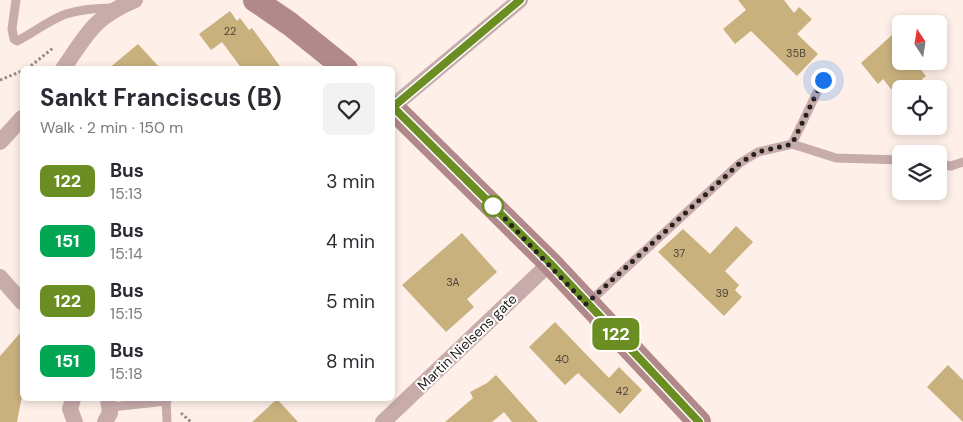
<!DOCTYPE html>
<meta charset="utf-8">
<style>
:root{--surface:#fff;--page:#f2f2f3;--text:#2b2b33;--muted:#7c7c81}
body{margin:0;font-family:"DM Sans",sans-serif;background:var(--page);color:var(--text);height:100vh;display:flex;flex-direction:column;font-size:19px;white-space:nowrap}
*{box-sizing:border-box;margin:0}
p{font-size:16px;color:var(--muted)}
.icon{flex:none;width:28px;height:28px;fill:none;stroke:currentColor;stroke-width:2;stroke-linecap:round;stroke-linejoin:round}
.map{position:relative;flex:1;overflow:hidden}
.side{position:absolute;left:20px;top:66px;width:375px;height:335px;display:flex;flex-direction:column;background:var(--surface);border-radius:8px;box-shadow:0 2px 8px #0003}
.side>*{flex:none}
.badge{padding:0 10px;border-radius:8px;font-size:18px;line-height:32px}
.needle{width:32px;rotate:348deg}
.buttons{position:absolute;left:892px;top:15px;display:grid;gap:10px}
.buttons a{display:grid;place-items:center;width:55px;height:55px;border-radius:8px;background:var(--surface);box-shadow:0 2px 8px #0003;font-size:25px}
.you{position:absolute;width:25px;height:25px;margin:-12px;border:4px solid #fff;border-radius:50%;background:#1a73e8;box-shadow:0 0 0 8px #1a73e833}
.map>.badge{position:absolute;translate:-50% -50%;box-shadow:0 0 0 2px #fff}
.round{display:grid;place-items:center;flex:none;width:52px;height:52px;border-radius:8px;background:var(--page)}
.summary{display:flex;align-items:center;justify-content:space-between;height:85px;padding:0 20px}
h1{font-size:24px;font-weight:700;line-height:38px}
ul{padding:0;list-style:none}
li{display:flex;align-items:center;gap:15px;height:60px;padding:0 20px}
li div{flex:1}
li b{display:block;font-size:19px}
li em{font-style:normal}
li .badge{min-width:55px;font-weight:700;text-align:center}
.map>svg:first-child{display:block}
.building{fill:#c9b17e}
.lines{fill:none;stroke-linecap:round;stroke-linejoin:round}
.path{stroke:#958c86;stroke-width:3;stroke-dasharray:2.5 2.5;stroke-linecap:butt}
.service{stroke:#c8acac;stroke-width:9}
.minor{stroke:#c8acac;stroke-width:16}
.secondary{stroke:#b2898a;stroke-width:24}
.line-casing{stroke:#fff;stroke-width:11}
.line{stroke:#6b8e23;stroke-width:8}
.walk{stroke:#27221f;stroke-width:5;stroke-dasharray:0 9}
.stop-dot{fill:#fff;stroke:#6b8e23;stroke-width:2.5}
.labels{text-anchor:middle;stroke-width:4;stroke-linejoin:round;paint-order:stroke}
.number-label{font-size:11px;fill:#504637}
.street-label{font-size:14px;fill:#27221f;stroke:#fff}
</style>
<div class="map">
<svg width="963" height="422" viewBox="0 0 963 422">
<rect width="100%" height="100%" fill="#fef0e8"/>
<g class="building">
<path d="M738,0H784L794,13L799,7L812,19L797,34L818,54L797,76L751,31L735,44L723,29L746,10Z"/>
<path d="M230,11L237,21L240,18L249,30L252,28L282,69H242L222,42L211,50L199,34Z"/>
<path d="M892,35L901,46V61H914L926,76L922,79L930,89H891L883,79L878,84L861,63Z"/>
<path d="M138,44L161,69H108Z"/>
<path d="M736,226L753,242L725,271L739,285L735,290L742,297L724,316L658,252L683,229L710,254Z"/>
<path d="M462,233L497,272L467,299L474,307L446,332L402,285Z"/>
<path d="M555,322L609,378L619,367L642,390L620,414L578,373L565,385L529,347Z"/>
<path d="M22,331V396L17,422H0V356Z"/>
<path d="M948,365L963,380V422L927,387Z"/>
<path d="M496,375L538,422H512L504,412L492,422H445L473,398L470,392L487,383Z"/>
<path d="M277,399L298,422H252Z"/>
</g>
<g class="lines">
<g class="path">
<path d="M27,69L53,48"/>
<path d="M0,80L22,71"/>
<path d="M181,413L191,422"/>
</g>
<g class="service">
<path d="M16,0L12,29L14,39L17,41C33,33 51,19 66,14C82,9 97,8 113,8"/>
<path d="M792,144L823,80"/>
<path d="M939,164L951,166L963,162"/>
<path d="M588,303L740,163L758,152L792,144L836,158L901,160"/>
<path d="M166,399L167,422"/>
<path d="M111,407L167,401"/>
</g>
<g class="minor">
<path d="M63,69C87,34 94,17 135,0"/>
<path d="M392,107L520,0"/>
<path d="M0,142L22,118"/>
<path d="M0,277L22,302"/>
<path d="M73,399L70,409L75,422"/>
<path d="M105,422L110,413L108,399"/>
<path d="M383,422L550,263"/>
</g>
<g class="secondary">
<path d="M255,0L290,24L346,69"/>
<path d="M392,107L550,263L699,422"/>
</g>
</g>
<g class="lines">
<defs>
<path id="line" d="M520,0L393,107L550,263L699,422"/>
</defs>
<use href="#line" class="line-casing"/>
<use href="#line" class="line"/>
<path class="walk" d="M493,206L586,304L740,163L758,152L792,144L823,80"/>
</g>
<circle class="stop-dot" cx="493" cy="206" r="10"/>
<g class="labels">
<g class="number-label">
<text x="230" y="35">22</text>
<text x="796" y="57">35B</text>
<text x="679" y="257">37</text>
<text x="453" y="286">3A</text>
<text x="722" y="297">39</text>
<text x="562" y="363">40</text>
<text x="622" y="395">42</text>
</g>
<g class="street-label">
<text transform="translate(467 342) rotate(-44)" y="5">Martin Nielsens gate</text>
</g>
</g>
</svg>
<div class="buttons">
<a><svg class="needle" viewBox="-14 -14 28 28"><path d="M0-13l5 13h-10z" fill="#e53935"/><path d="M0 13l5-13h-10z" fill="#7c7c81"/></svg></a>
<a><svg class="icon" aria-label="locate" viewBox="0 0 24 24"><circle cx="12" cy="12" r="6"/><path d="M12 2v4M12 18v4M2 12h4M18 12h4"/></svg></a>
<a><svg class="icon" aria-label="layers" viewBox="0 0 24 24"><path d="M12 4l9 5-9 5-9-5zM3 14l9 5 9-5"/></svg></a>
</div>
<div class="you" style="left:823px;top:80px"></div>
<b class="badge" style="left:616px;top:334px;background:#6b8e23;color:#fff">122</b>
<section class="side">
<div class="summary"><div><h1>Sankt Franciscus (B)</h1><p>Walk · 2 min · 150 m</p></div><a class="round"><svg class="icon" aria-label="heart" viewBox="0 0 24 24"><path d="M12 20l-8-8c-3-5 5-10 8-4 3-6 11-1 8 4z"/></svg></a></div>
<ul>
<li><span class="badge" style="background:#6b8e23;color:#fff">122</span><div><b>Bus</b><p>15:13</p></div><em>3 min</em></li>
<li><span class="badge" style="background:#00a651;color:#fff">151</span><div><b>Bus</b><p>15:14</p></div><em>4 min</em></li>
<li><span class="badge" style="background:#6b8e23;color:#fff">122</span><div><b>Bus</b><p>15:15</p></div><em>5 min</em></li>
<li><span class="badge" style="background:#00a651;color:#fff">151</span><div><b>Bus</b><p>15:18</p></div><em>8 min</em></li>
</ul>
</section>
</div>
